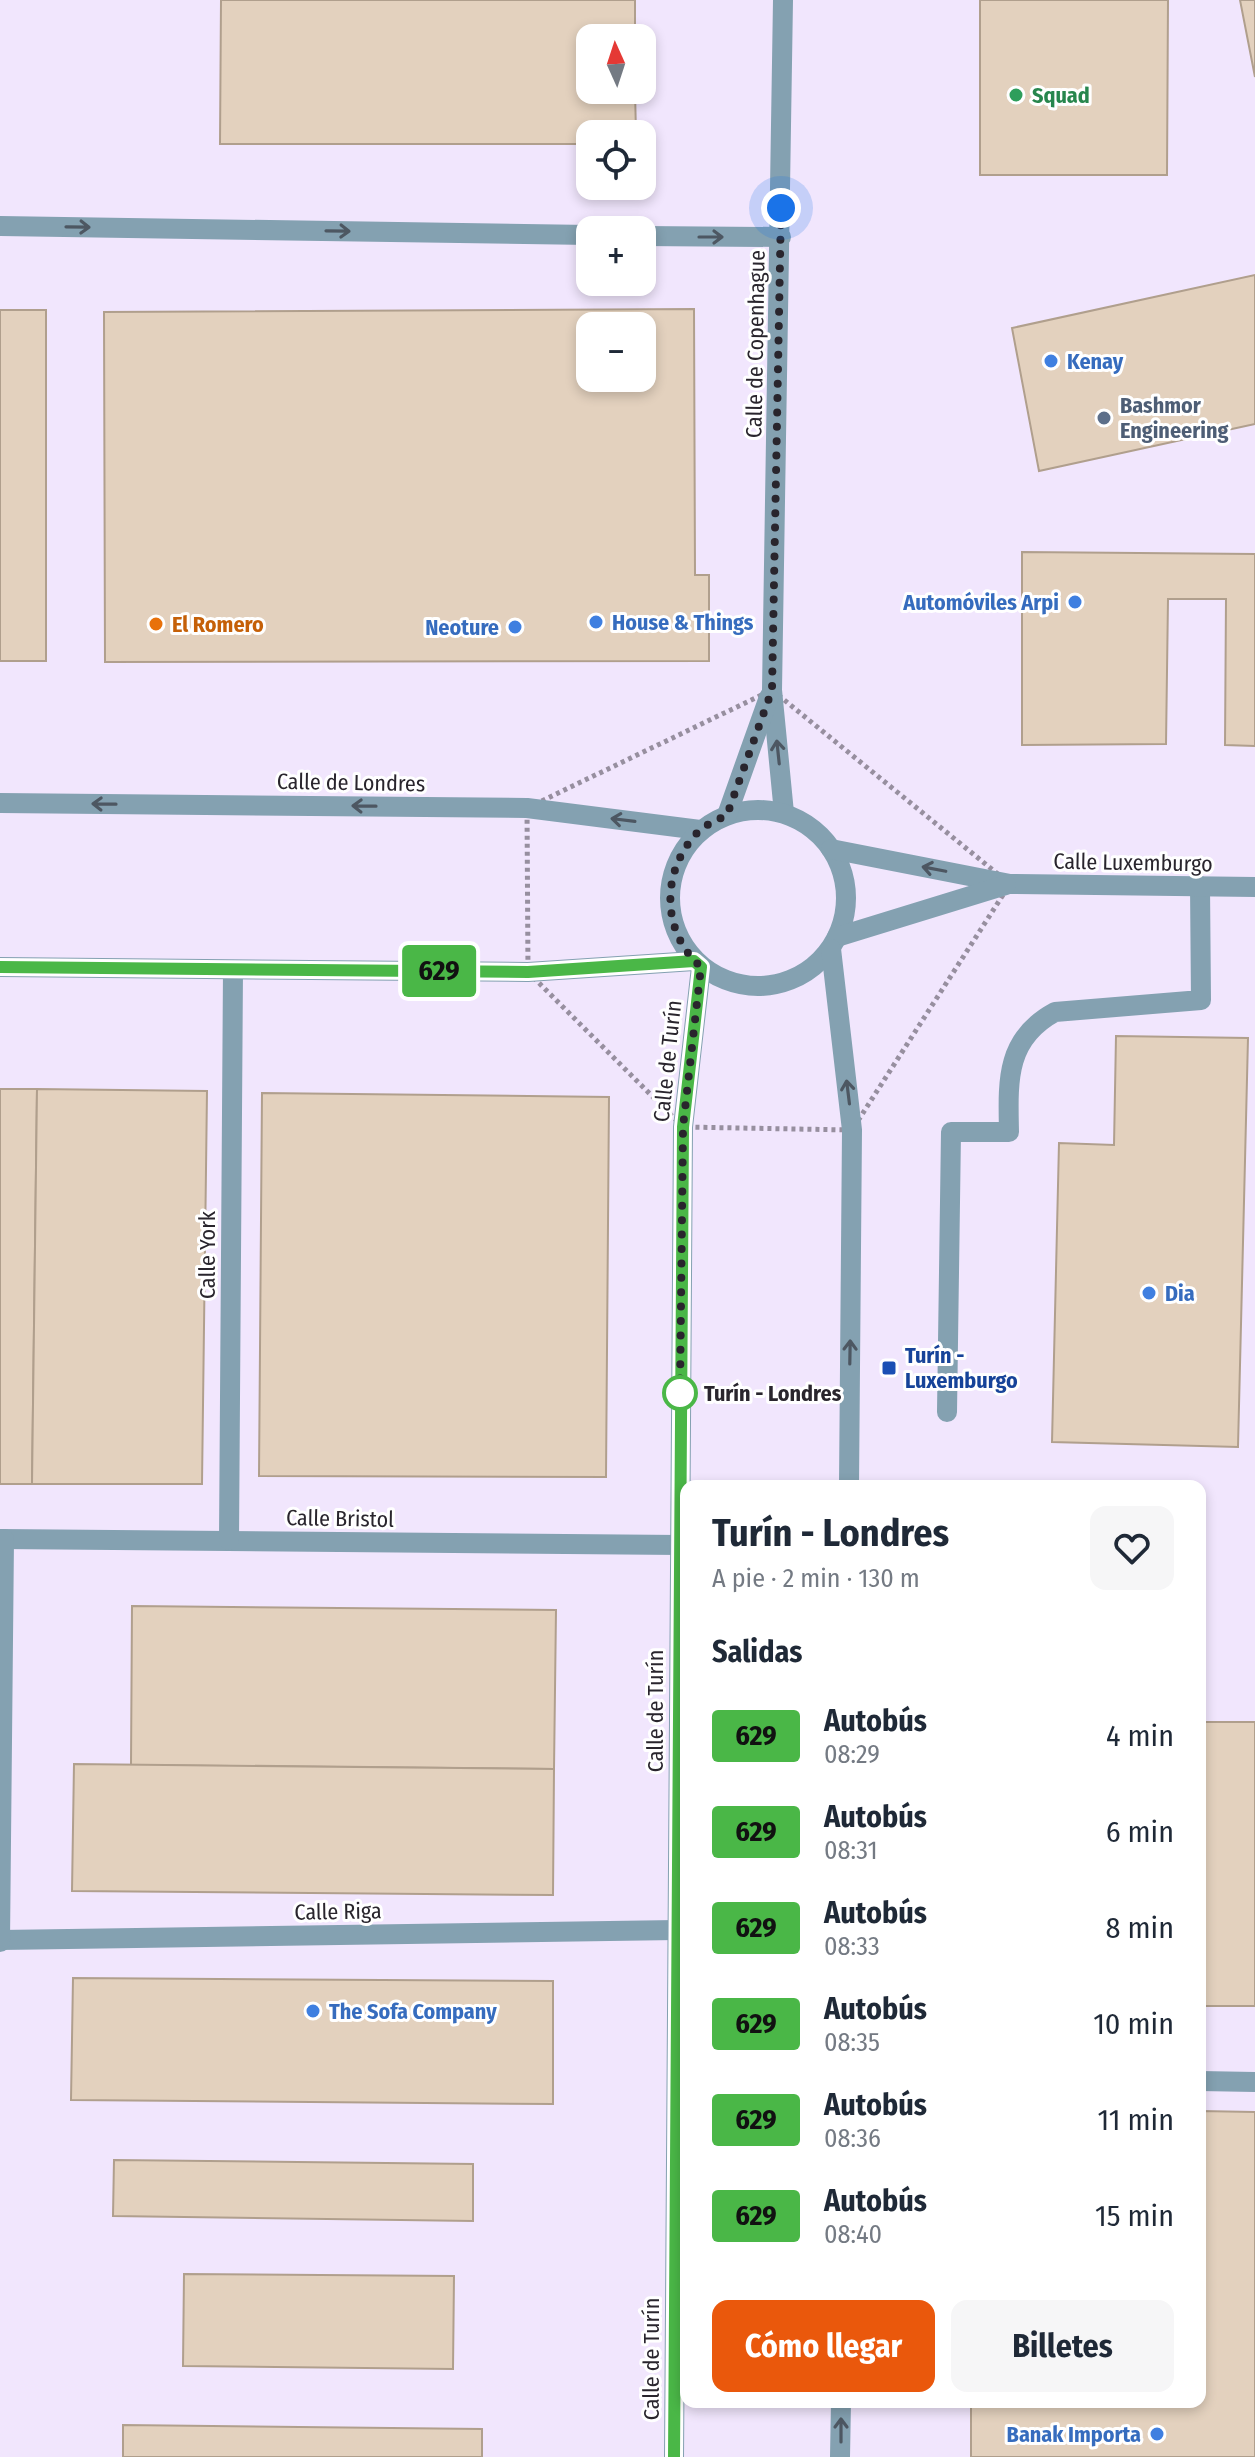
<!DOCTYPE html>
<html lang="es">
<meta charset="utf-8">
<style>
:root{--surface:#fff;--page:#f6f6f7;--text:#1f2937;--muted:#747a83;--accent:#ea580c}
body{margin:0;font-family:"Fira Sans Condensed",sans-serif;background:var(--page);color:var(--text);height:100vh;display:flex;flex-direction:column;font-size:30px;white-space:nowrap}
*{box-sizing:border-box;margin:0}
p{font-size:26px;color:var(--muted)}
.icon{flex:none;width:44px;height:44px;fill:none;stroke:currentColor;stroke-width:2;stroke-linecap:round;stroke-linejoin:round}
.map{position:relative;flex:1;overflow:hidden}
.sheet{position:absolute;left:680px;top:1480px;width:526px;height:928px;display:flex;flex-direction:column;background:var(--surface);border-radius:16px;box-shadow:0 4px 12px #0003}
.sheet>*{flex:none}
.badge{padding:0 16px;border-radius:6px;font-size:28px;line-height:52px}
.needle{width:52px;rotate:357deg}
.controls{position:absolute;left:576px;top:24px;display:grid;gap:16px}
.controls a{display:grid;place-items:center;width:80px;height:80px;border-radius:16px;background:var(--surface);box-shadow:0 4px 12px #0003;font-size:40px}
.you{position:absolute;width:40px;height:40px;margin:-20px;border:6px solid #fff;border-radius:50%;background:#1a73e8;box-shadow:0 0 0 12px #1a73e833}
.map>.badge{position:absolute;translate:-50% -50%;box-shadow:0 0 0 4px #fff}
h2{padding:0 32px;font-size:30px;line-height:72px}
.round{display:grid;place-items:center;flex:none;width:84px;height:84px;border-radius:16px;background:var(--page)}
.headline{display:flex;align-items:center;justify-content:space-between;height:136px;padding:0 32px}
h1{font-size:38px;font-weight:700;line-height:60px}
.button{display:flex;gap:16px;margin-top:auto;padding:16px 32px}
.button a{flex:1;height:92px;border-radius:16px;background:var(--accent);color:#fff;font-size:32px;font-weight:700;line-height:92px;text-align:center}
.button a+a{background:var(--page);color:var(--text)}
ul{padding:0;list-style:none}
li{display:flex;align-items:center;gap:24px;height:96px;padding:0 32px}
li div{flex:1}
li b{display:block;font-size:30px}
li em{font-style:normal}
li .badge{min-width:88px;font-weight:700;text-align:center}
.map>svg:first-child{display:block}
.building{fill:#e3d1be;stroke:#b09f8d;stroke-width:2;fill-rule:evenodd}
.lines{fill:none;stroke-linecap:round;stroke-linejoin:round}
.path{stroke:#978f9f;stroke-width:5;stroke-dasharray:4 4;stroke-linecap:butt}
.service{stroke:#84a1b1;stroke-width:20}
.minor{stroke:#84a1b1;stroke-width:20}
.oneway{stroke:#4d5762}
.line-casing{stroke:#fff;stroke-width:18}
.line{stroke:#4ab747;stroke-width:12}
.walk{stroke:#29252d;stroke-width:8;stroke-dasharray:0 14.4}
.leisure-dot{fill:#2e9e5b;stroke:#fff;stroke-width:3}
.shop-dot{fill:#3f7fe0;stroke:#fff;stroke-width:3}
.service-dot{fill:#5c6f8a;stroke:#fff;stroke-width:3}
.food-dot{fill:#e8710a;stroke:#fff;stroke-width:3}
.transit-dot{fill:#1a4fb4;stroke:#fff;stroke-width:3}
.stop-dot{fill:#fff;stroke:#4ab747;stroke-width:4}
.labels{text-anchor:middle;stroke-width:6;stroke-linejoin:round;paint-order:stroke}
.leisure-label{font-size:22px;font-weight:bold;fill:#27864d;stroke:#fff;text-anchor:start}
.street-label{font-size:22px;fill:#29252d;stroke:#fff}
.shop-label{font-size:22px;font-weight:bold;fill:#366cbe;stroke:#fff;text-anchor:start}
.service-label{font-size:22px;font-weight:bold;fill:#4e5e75;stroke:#fff;text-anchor:start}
.food-label{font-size:22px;font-weight:bold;fill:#c56008;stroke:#fff;text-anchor:start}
.transit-label{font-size:22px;font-weight:bold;fill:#164399;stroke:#fff;text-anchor:start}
.stop-label{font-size:22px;font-weight:bold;fill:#29252d;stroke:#fff;text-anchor:start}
</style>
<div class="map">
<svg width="1255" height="2457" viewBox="0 0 1255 2457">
<rect width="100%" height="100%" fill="#f1e6fd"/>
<g class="building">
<path d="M221,0H635V38H590V90H635L636,134H590V144H220Z"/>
<path d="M980,0H1168L1167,175H980Z"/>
<path d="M1240,0H1255V77Z"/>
<path d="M1255,275V424L1039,471L1012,328Z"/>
<path d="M694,309L695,575H709V661L105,662L104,312ZM590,326H642V378H590Z"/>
<rect x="0" y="310" width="46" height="351"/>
<path d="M1022,552L1255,554V746L1225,745L1226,599H1168L1166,744L1022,745Z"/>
<path d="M1116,1036L1248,1038L1238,1447L1052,1442L1059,1143L1114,1145Z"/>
<path d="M0,1089H37L32,1484H0Z"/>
<path d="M37,1089L207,1091L202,1484H32Z"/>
<path d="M262,1093L609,1097L606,1477L259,1476Z"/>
<path d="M132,1606L556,1610L554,1769L131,1765Z"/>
<rect x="1200" y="1722" width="55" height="284"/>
<path d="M74,1764L554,1769L553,1895L72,1891Z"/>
<path d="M73,1978L553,1981V2104L71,2100Z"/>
<path d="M1200,2111L1255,2112V2457H971V2402H1200Z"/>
<path d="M114,2160L473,2164V2221L113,2216Z"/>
<path d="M184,2274L454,2276L453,2369L183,2366Z"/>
<path d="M123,2425L482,2429V2457H123Z"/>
</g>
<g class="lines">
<path class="path" d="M772,690L1010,884L852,1130L683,1127L528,972L527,808Z"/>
<g class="service">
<path d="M0,226L590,235"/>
<path d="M642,236L781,237"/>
<path d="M947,1412L951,1132H1009C1008,1082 1005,1039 1055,1012L1201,1000L1200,886"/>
<path d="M0,1539L680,1545"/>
<path d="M229,1540L233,970"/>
<path d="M0,1940L677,1930"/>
<path d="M0,1942L4,1539"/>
<path d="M1200,2081L1255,2082"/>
</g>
<g class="minor">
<path d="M783,0L772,690L784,813"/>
<path d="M0,803L527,808L700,830"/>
<circle cx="758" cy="898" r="88"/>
<path d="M727,815L769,697"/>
<path d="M831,849L1010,884L1255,887"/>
<path d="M837,937L1006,885"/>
<path d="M831,949L852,1130L849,1486"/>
<path d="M0,967L528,972L694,961"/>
<path d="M674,2457L683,1127L701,967"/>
<path d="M840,2457L841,2402"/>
</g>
</g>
<defs><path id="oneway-shaft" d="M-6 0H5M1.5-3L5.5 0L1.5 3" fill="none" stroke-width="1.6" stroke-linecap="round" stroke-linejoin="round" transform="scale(2)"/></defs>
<g class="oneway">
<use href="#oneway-shaft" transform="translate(78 227) rotate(1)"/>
<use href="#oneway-shaft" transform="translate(338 231) rotate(1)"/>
<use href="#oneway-shaft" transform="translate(711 237)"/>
<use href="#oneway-shaft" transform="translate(778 752) rotate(-96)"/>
<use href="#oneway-shaft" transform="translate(104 804) rotate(-179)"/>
<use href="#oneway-shaft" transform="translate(364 806) rotate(-179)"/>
<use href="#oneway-shaft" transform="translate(623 820) rotate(-173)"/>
<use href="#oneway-shaft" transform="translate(934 869) rotate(-169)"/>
<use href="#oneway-shaft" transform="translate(848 1092) rotate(-97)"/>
<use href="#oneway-shaft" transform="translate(850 1352) rotate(-89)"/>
<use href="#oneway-shaft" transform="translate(841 2430) rotate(-90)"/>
</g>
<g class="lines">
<defs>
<path id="line" d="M0,967L528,972L694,961L701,967L683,1127L674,2457"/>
</defs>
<use href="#line" class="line-casing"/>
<use href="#line" class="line"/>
<path class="walk" d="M680,1393L683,1127L701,967C660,931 661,869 699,831C707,824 717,820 727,815L772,690L781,208"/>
</g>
<circle class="leisure-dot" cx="1016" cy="95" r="8"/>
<g class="shop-dot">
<circle cx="1051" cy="361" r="8"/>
<circle cx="1075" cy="602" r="8"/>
<circle cx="596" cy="622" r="8"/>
<circle cx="515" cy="627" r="8"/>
<circle cx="1149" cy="1293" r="8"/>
<circle cx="313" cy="2011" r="8"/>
<circle cx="1157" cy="2434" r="8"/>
</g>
<circle class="service-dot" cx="1104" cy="418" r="8"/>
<circle class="food-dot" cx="156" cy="624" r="8"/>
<rect class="transit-dot" x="881" y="1360" width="16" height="16" rx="4"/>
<circle class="stop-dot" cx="680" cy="1393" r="16"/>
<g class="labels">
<g class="leisure-label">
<text x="1032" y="103">Squad</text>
</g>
<g class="street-label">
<text transform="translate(755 344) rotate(-89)" y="8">Calle de Copenhague</text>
<text transform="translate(351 782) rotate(1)" y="8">Calle de Londres</text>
<text transform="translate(1133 862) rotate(1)" y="8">Calle Luxemburgo</text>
<text transform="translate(667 1061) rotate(-84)" y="8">Calle de Turín</text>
<text transform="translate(207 1255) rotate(-90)" y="8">Calle York</text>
<text transform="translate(340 1518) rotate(1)" y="8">Calle Bristol</text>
<text transform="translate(655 1711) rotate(-90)" y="8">Calle de Turín</text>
<text transform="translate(338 1911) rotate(-1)" y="8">Calle Riga</text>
<text transform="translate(651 2359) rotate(-90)" y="8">Calle de Turín</text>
</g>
<g class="shop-label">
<text x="1067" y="369">Kenay</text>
<text x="1059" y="610" text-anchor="end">Automóviles Arpi</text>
<text x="612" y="630">House &amp; Things</text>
<text x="499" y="635" text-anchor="end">Neoture</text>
<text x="1165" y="1301">Dia</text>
<text x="329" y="2019">The Sofa Company</text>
<text x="1141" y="2442" text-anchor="end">Banak Importa</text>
</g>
<g class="service-label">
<text x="1120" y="413">Bashmor<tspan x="1120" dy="25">Engineering</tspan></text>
</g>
<g class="food-label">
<text x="172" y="632">El Romero</text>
</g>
<g class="transit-label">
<text x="905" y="1363">Turín -<tspan x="905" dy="25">Luxemburgo</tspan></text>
</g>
<g class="stop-label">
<text x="704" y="1401">Turín - Londres</text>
</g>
</g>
</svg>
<div class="controls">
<a><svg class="needle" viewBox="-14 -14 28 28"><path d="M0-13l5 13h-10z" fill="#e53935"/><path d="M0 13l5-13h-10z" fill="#747a83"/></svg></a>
<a><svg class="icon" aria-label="locate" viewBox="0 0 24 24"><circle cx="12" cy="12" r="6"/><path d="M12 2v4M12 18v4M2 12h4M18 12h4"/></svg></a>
<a>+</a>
<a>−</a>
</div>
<div class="you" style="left:781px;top:208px"></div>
<b class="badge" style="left:439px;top:971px;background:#4ab747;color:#111">629</b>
<section class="sheet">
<div class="headline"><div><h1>Turín - Londres</h1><p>A pie · 2 min · 130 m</p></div><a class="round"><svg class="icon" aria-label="heart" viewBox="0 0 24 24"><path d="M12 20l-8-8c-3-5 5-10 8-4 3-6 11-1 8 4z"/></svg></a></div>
<h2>Salidas</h2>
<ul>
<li><span class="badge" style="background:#4ab747;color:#111">629</span><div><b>Autobús</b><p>08:29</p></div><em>4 min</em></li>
<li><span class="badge" style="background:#4ab747;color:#111">629</span><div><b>Autobús</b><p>08:31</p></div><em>6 min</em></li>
<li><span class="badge" style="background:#4ab747;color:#111">629</span><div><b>Autobús</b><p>08:33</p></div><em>8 min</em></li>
<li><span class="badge" style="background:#4ab747;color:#111">629</span><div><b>Autobús</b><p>08:35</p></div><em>10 min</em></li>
<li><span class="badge" style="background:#4ab747;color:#111">629</span><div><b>Autobús</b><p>08:36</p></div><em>11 min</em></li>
<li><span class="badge" style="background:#4ab747;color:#111">629</span><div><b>Autobús</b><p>08:40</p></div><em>15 min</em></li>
</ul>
<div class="button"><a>Cómo llegar</a><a>Billetes</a></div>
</section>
</div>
